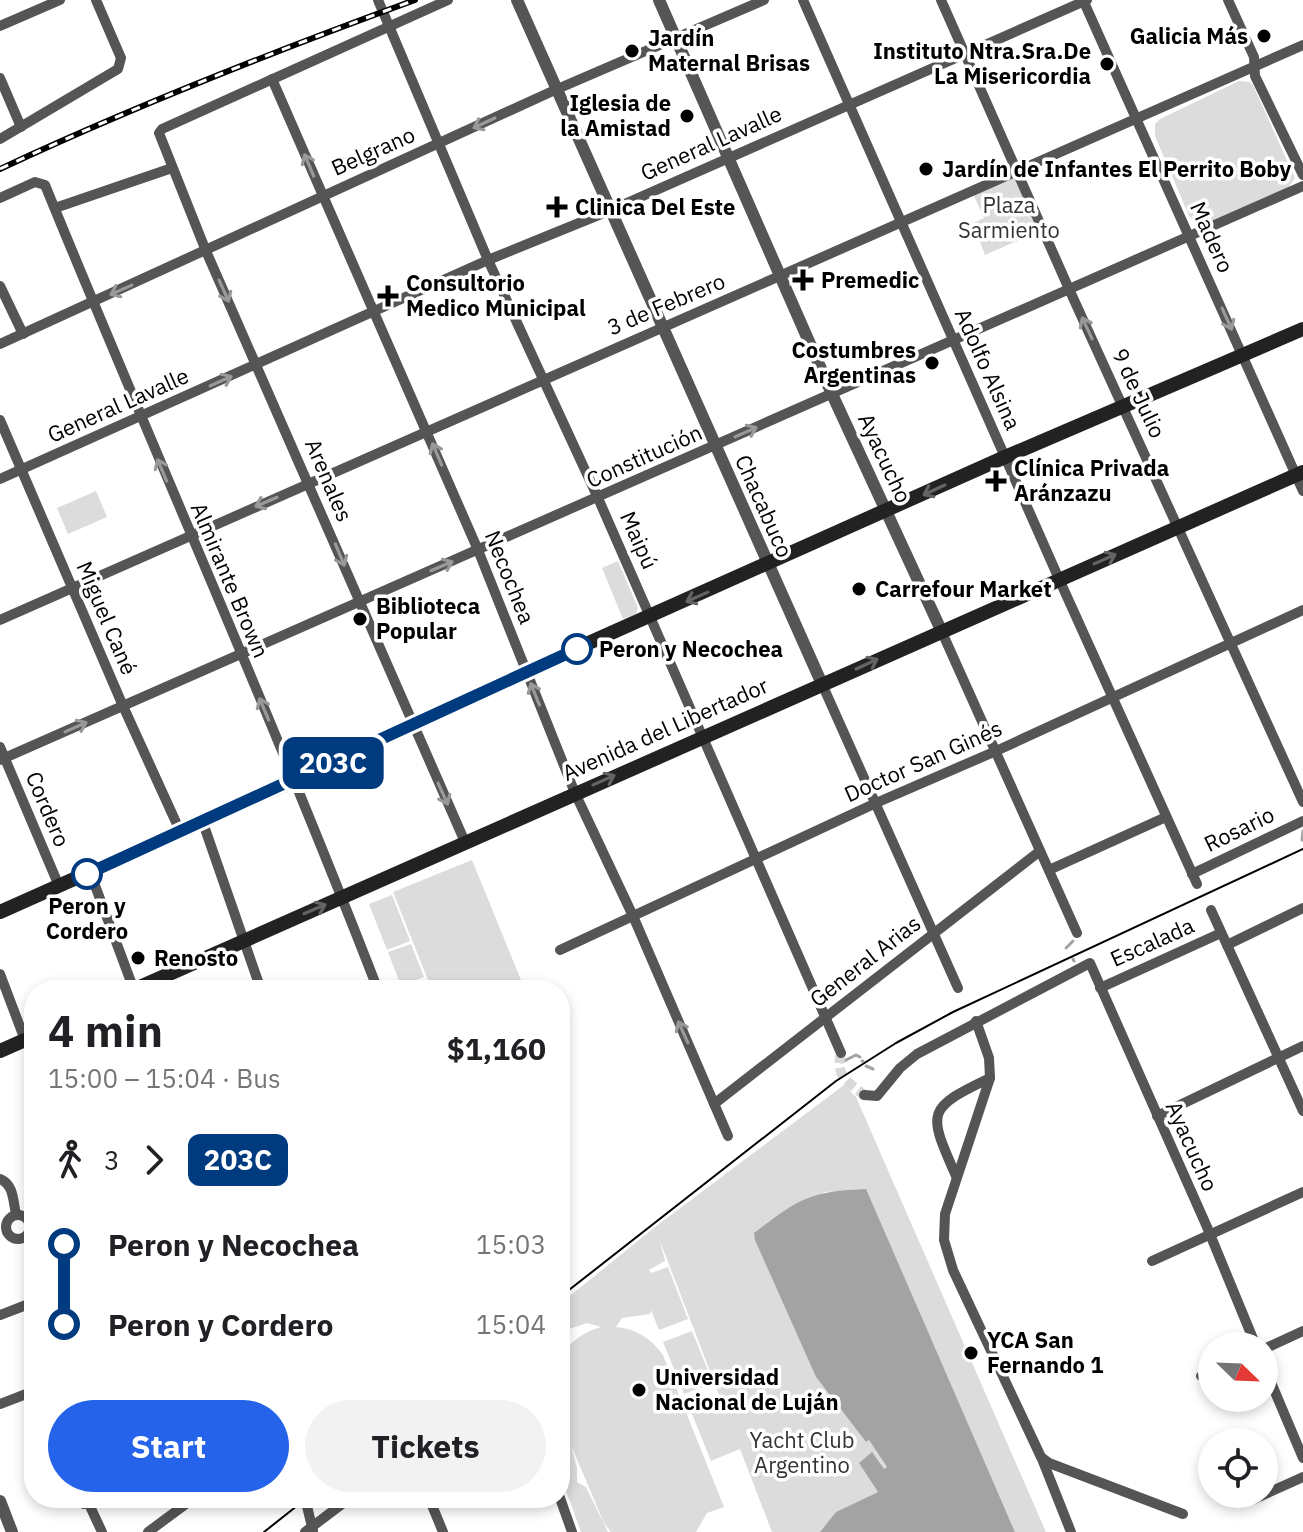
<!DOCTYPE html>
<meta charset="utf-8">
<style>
:root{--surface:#fff;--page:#f2f2f2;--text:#202124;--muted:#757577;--accent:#2563eb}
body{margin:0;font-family:"IBM Plex Sans",sans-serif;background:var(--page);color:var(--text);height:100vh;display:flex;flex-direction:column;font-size:30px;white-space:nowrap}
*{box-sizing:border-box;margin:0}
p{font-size:26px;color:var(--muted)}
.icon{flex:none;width:44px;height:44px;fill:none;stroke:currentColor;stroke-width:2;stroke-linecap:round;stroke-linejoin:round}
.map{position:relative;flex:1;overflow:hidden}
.sheet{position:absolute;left:24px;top:980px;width:546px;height:528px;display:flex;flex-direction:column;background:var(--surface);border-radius:32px;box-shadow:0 4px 12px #0003}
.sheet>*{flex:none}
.badge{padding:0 16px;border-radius:12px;font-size:28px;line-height:52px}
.needle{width:52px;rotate:113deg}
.buttons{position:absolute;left:1198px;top:1332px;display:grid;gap:16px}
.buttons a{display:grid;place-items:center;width:80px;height:80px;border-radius:50%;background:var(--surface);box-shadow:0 4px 12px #0003;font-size:40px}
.map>.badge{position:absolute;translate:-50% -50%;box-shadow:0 0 0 4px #fff}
.legs{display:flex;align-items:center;gap:12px;height:88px;padding:0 24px;font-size:26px}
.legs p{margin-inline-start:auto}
.head{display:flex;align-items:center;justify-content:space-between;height:136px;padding:0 24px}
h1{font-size:44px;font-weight:700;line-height:60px}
.action{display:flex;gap:16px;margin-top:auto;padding:16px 24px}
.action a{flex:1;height:92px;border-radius:48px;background:var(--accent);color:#fff;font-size:32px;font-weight:700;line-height:92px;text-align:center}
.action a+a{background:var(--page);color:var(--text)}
ul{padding:0 24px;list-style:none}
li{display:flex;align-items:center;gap:28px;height:80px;font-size:30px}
li i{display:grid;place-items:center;width:12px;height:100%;margin:0 10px;background:currentColor}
li i::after{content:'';width:20px;height:20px;margin:-10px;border:6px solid;border-radius:50%;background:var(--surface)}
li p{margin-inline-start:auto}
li:first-child i{background:linear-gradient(#0000 50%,currentColor 0)}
li:last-child i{background:linear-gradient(currentColor 50%,#0000 0)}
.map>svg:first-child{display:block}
.green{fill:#dcdcdc}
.water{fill:#a3a3a3}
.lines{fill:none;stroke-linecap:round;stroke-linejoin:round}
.stream{stroke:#a3a3a3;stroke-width:3}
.minor-tunnel{stroke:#d9d9d9;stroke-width:10;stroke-dasharray:10 5;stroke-linecap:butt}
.minor{stroke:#555;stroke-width:10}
.tertiary{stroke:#555;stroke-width:12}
.secondary{stroke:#222;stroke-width:14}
.tram{stroke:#000;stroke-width:2}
.rail-casing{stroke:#000;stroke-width:6}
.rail{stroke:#fff;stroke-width:3;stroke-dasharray:9;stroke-linecap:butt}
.oneway{stroke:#999}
.oneway2{stroke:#646464}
.line-1-casing{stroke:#fff;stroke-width:18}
.line-1{stroke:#003b80;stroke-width:12}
.poi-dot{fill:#000;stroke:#fff;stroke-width:3}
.stop-1-dot{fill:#fff;stroke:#003b80;stroke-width:4}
.labels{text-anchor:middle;stroke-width:7;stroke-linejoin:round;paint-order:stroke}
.poi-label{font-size:22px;font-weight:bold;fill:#000;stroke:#fff;text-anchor:start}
.street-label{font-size:22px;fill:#000;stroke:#fff}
.park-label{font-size:22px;fill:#333;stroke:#fff}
.stop-label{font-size:22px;font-weight:bold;fill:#000;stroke:#fff;text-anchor:start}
</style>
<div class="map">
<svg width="1303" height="1532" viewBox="0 0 1303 1532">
<rect width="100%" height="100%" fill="#fff"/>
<g class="green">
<path d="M1239,81L1250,82L1253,85L1295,178L1288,188L1202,225L1197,224L1189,216L1155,136V124L1160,119Z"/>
<path d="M1016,177L1040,231L985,255L973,223L984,218L973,194Z"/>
<path d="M96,491L107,517L68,534L57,508Z"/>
<path d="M618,561L638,608L636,614L623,619L602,568Z"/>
<path d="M472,860L525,990H432L428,980L393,892Z"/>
<path d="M392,895L410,941L387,950L369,904Z"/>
<path d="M411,944L424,977L401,986L388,952Z"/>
<path d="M844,1085L856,1097L1046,1532H1015L865,1189L825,1192L754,1234L816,1377L866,1442L869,1440L887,1467L884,1469L878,1492L836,1512L820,1532H772L740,1449L711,1461L690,1409L719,1397L726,1413L660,1241L665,1261L649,1270L651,1273L668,1267L688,1319L659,1330L651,1310L650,1314L622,1318L616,1327C636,1329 651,1338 663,1355L724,1507L707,1513L696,1532H611L604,1523L571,1445L577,1468V1482L586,1487L608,1532H581L560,1474V1356C572,1341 583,1332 601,1327L587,1323L560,1332V1304L655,1227Z"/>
<path d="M692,1331L713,1383L684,1394L663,1342Z"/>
</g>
<path class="water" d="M866,1189L1015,1532H820L836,1512L878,1492L859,1463L872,1452L884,1469L887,1467L869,1440L866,1442L816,1377L755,1240L754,1233C798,1200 808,1191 866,1189Z"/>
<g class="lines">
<g class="stream">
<path d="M1302,840L1303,831"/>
<path d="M1066,948L1073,941"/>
<path d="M1073,959L1074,961"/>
<path d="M862,1061H863"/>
<path d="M842,1062L856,1055L860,1057"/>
<path d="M866,1066L873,1069"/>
</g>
<path class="minor-tunnel" d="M841,1053C835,1076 847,1081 864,1095"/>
<g class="minor">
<path d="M378,0L488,260L598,498L841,1053"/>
<path d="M448,0L162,129L159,133L206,251L465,842"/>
<path d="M803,0L1059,579L1197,884"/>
<path d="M941,0L1069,289L1303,802"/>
<path d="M1083,0L1303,491"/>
<path d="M1228,0L1254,57L1255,76L1303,175"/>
<path d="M0,26L60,0"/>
<path d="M0,78L21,127"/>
<path d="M272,79L478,550L575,793L633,916L728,1136"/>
<path d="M0,139L118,69L121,58L96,0"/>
<path d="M0,198L35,182L45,185C155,454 273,719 378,990"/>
<path d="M55,208L172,168"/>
<path d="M0,286L23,334"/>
<path d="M0,344L555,90L764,0"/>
<path d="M0,420L123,706L180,831"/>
<path d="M0,479L488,260L611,210L1087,0"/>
<path d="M0,620L1303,45"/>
<path d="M941,630L1077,933"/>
<path d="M822,684L958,988"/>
<path d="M0,747L59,886"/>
<path d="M0,760L1303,186"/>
<path d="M202,820L261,990"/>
<path d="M1049,870L1166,817"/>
<path d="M90,872L134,990"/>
<path d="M1192,874L1303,821"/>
<path d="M1211,910L1303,1111"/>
<path d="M1227,945L1303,908"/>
<path d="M560,950L876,803L996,751L1303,610"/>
<path d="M0,974L25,1040"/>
<path d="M1100,988L1221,933"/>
<path d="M976,1021L989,1058L990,1078L945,1214L944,1240L953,1270L1041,1457L1049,1463L1183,1514"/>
<path d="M864,1095L877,1096L900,1068L917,1054L1090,963L1207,1227L1256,1346"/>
<path d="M714,1104L1040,851"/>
<path d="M1157,1116L1303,1046"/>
<path d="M956,1176C928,1112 925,1109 990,1078"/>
<path d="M0,1179C14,1184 13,1202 16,1214"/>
<circle cx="18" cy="1227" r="12"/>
<path d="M1152,1261L1303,1192"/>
<path d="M0,1315L34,1302"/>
<path d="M1264,1349L1303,1331"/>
<path d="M1264,1366L1303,1458"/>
<path d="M1201,1376L1212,1371"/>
<path d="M0,1404L34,1391"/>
<path d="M1042,1459L1071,1532"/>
<path d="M73,1498L84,1504L91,1500"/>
<path d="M305,1498L313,1531"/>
<path d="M429,1498L443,1532"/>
<path d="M560,1498L572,1532"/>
<path d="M1252,1500L1303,1477"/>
<path d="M88,1502L102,1532"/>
<path d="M148,1532L194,1498"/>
<path d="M305,1532L350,1498"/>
</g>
<g class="tertiary">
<path d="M517,0L822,684"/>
<path d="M659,0L832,394L941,630"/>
<path d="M0,1501L12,1532"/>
</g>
<g class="secondary">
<path d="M0,912L294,781L526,671L1005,457L1303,329"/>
<path d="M133,990L1303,472"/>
<path d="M0,1051L34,1036"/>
</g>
<g class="tram">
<path d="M560,1297L836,1081L896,1043L953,1012L1303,849"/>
<path d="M264,1532L307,1498"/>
</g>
<defs>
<path id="rail" d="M0,169C135,106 275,51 415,0"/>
</defs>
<use href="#rail" class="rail-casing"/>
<use href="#rail" class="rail"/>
</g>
<defs><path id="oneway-shaft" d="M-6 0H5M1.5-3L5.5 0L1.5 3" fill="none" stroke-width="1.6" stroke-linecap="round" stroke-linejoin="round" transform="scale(2)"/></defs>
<g class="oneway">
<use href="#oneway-shaft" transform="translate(484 123) rotate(155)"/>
<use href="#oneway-shaft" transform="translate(309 165) rotate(-113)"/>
<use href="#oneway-shaft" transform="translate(121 290) rotate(156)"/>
<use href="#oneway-shaft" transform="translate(224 291) rotate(66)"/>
<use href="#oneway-shaft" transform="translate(1227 319) rotate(66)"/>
<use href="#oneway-shaft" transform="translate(1087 328) rotate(-115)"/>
<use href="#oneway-shaft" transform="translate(221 381) rotate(-24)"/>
<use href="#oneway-shaft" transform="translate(746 432) rotate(-24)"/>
<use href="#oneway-shaft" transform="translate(437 454) rotate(-113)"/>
<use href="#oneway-shaft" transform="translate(162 470) rotate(-113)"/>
<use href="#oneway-shaft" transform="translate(266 502) rotate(157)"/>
<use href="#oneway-shaft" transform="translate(340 555) rotate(67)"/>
<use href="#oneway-shaft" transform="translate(442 566) rotate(-23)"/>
<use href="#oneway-shaft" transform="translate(535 694) rotate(-112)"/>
<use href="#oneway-shaft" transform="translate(264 709) rotate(-113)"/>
<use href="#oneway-shaft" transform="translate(76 727) rotate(-24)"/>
<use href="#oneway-shaft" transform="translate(443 794) rotate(66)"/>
<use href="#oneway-shaft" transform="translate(683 1032) rotate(-114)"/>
</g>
<g class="oneway2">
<use href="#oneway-shaft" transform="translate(934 490) rotate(155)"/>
<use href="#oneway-shaft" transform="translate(1105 559) rotate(-24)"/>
<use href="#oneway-shaft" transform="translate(697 597) rotate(156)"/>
<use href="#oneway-shaft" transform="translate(867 664) rotate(-25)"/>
<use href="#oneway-shaft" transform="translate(604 780) rotate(-24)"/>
<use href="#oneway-shaft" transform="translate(315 909) rotate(-23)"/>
</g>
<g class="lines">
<defs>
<path id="line-1" d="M87,874L577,649"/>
</defs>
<use href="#line-1" class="line-1-casing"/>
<use href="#line-1" class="line-1"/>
</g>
<g class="poi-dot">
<circle cx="1264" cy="36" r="8"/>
<circle cx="632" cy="51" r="8"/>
<circle cx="1107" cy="64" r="8"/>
<circle cx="687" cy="116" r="8"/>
<circle cx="926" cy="169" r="8"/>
<path d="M553 195h8v8h8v8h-8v8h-8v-8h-8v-8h8z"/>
<path d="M799 268h8v8h8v8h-8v8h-8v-8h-8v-8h8z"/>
<path d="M384 284h8v8h8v8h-8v8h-8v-8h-8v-8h8z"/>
<circle cx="932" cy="363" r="8"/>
<path d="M992 469h8v8h8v8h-8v8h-8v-8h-8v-8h8z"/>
<circle cx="859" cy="589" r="8"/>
<circle cx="360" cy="619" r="8"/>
<circle cx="138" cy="958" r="8"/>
<circle cx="971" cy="1353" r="8"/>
<circle cx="639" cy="1390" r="8"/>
</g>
<g class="stop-1-dot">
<circle cx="577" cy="649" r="14"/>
<circle cx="87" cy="874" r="14"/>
</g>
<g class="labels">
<g class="poi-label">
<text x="1248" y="44" text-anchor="end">Galicia Más</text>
<text x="648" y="46">Jardín<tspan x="648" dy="25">Maternal Brisas</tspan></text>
<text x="1091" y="59" text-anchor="end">Instituto Ntra.Sra.De<tspan x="1091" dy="25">La Misericordia</tspan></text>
<text x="671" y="111" text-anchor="end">Iglesia de<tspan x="671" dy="25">la Amistad</tspan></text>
<text x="942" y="177">Jardín de Infantes El Perrito Boby</text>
<text x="575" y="215">Clinica Del Este</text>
<text x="821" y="288">Premedic</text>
<text x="406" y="291">Consultorio<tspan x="406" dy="25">Medico Municipal</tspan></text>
<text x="916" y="358" text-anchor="end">Costumbres<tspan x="916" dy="25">Argentinas</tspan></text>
<text x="1014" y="476">Clínica Privada<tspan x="1014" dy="25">Aránzazu</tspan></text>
<text x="875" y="597">Carrefour Market</text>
<text x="376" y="614">Biblioteca<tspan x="376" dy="25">Popular</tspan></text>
<text x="154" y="966">Renosto</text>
<text x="987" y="1348">YCA San<tspan x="987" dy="25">Fernando 1</tspan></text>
<text x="655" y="1385">Universidad<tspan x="655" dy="25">Nacional de Luján</tspan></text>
</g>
<g class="street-label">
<text transform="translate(711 143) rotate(-24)" y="8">General Lavalle</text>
<text transform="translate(373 151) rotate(-24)" y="8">Belgrano</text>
<text transform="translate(1212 237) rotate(66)" y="8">Madero</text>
<text transform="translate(666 304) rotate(-23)" y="8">3 de Febrero</text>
<text transform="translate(988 369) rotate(66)" y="8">Adolfo Alsina</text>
<text transform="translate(1139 393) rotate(65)" y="8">9 de Julio</text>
<text transform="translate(118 405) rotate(-24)" y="8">General Lavalle</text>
<text transform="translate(644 456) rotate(-24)" y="8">Constitución</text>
<text transform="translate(885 458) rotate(65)" y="8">Ayacucho</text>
<text transform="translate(329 480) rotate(67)" y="8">Arenales</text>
<text transform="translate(764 506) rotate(66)" y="8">Chacabuco</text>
<text transform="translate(639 540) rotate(66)" y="8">Maipú</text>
<text transform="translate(510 577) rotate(68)" y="8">Necochea</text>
<text transform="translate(230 580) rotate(67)" y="8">Almirante Brown</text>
<text transform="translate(107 618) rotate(67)" y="8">Miguel Cané</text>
<text transform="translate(665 729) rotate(-24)" y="8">Avenida del Libertador</text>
<text transform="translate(923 761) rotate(-24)" y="8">Doctor San Ginés</text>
<text transform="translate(48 809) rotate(67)" y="8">Cordero</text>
<text transform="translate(1239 829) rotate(-26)" y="8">Rosario</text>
<text transform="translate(1152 942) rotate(-24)" y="8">Escalada</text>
<text transform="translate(865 961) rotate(-38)" y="8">General Arias</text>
<text transform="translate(1192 1146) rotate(66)" y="8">Ayacucho</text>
</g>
<g class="park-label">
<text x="1009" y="213">Plaza<tspan x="1009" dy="25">Sarmiento</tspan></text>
<text x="802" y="1448">Yacht Club<tspan x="802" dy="25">Argentino</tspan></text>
</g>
<g class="stop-label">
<text x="599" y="657">Peron y Necochea</text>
<text x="87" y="914" text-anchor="middle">Peron y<tspan x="87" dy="25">Cordero</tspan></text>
</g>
</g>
</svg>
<div class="buttons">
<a><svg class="needle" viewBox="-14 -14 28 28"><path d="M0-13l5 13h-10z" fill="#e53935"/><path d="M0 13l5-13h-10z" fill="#757577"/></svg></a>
<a><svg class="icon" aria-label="locate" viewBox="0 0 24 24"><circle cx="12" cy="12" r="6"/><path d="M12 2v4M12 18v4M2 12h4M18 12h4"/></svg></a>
</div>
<b class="badge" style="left:333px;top:763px;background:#003b80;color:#fff">203C</b>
<section class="sheet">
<div class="head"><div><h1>4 min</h1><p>15:00 – 15:04 · Bus</p></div><b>$1,160</b></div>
<div class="legs"><svg class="icon" aria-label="walk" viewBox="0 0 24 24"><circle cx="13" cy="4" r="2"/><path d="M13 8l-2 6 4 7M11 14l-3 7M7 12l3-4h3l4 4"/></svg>3<svg class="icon" aria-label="forward" viewBox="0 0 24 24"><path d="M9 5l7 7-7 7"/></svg><b class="badge" style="background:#003b80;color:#fff">203C</b></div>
<ul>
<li><i style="color:#003b80"></i><b>Peron y Necochea</b><p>15:03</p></li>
<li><i style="color:#003b80"></i><b>Peron y Cordero</b><p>15:04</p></li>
</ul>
<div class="action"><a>Start</a><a>Tickets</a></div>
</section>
</div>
